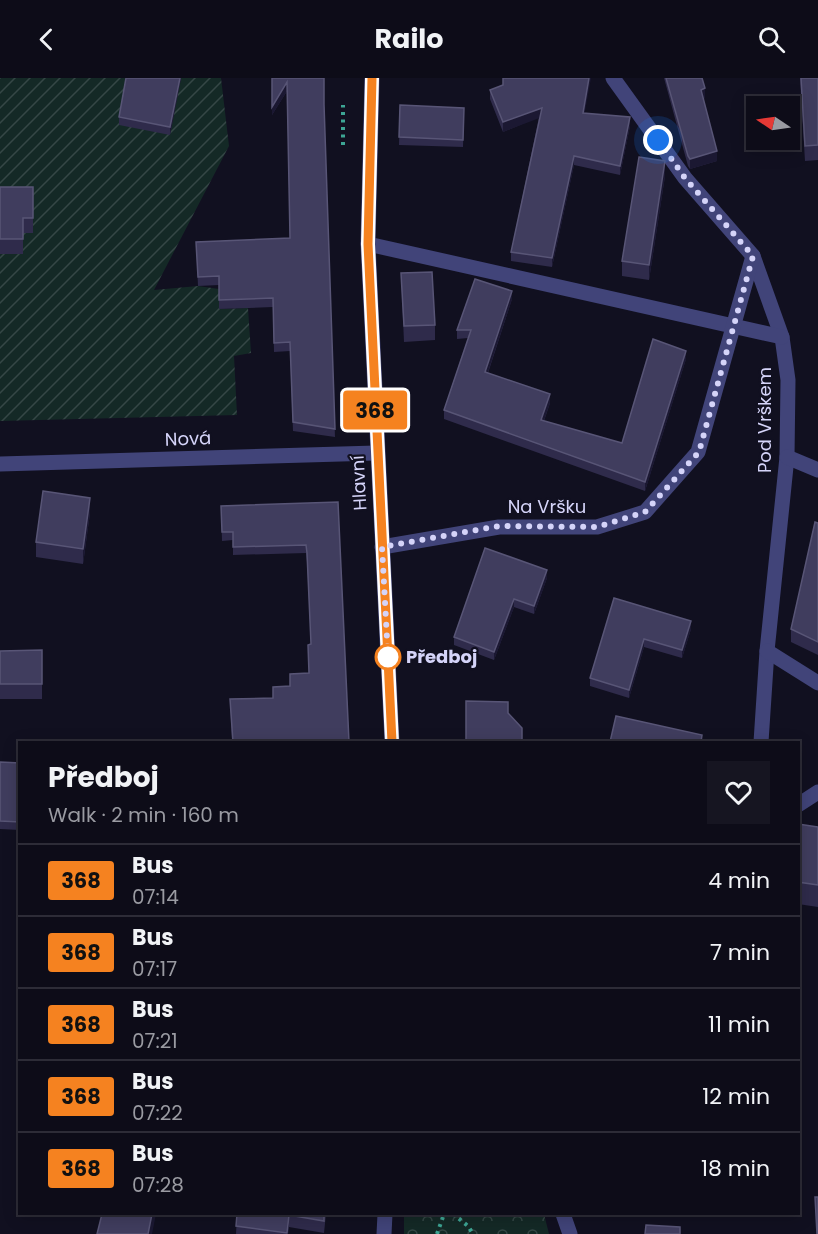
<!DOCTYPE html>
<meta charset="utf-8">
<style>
:root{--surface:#0d0c18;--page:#161521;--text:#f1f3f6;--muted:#9a9ba2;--line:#2d2c37}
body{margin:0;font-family:Poppins,sans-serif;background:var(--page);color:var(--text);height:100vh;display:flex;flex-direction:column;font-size:22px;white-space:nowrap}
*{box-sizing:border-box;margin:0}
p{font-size:20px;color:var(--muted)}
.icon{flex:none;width:33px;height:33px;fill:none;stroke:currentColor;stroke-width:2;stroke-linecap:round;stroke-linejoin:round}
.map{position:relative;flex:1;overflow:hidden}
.panel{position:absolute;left:18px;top:663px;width:782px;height:474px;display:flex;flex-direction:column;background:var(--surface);border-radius:0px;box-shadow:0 3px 15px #0003,0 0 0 2px var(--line)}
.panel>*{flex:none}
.badge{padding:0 12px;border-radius:4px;font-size:21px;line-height:39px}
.needle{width:39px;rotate:283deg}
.tools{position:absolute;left:746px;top:18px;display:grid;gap:12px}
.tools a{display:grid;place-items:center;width:54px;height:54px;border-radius:0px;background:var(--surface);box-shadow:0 3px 15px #0003,0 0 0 2px var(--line);font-size:30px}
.you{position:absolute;width:30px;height:30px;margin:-15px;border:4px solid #fff;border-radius:50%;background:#1a73e8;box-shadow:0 0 0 9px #1a73e833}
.map>.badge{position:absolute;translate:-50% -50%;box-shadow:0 0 0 3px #fff}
.round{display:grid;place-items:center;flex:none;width:63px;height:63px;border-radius:0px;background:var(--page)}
.headline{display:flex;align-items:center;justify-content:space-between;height:102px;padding:0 30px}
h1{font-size:28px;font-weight:700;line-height:45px}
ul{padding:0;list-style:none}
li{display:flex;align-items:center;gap:18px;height:72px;padding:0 30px;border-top:2px solid var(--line)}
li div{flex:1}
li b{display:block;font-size:22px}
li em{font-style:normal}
li .badge{min-width:66px;font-weight:700;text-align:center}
header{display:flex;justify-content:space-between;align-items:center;height:78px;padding:0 30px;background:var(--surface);font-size:27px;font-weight:700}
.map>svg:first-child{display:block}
.park{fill:url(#park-crowns)}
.garden{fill:url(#garden-furrows)}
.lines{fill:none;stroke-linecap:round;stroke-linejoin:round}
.path{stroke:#3da594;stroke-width:4;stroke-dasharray:3 4.5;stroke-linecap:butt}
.minor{stroke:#414479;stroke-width:15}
.wall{fill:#2f2b4b}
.shaded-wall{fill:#1b1832}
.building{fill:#403d5e;stroke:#585576;stroke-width:1.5}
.line-casing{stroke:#fff;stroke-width:14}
.line{stroke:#f58220;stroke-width:9}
.walk{stroke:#d5d4f9;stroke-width:6;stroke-dasharray:0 10.8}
.stop-dot{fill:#fff;stroke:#f58220;stroke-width:3}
.labels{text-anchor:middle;stroke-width:4.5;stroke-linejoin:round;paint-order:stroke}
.street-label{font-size:18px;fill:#d5d4f9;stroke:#111020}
.stop-label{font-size:18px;font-weight:bold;fill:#d5d4f9;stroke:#111020;text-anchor:start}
</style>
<header><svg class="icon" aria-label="back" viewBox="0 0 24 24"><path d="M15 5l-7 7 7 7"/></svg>Railo<svg class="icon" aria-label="search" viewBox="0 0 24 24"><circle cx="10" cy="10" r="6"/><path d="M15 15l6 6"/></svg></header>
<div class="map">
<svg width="818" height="1156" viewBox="0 0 818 1156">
<defs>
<pattern id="park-crowns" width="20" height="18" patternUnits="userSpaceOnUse" patternTransform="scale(1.5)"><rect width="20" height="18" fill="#142926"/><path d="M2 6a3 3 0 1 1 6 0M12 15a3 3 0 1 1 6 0" fill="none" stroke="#354746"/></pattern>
<pattern id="garden-furrows" width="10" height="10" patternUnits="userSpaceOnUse" patternTransform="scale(1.5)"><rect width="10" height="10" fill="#142926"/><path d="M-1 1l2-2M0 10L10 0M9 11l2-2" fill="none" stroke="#354746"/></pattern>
</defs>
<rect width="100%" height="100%" fill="#111020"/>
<path class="park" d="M404,1136H544L549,1156H404Z"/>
<path class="garden" d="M0,0H221L229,68L154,212L198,208L219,211V231L248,230L251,275L234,278L237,337L0,343Z"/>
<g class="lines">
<g class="path">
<path d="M343,67V27"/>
<path d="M453,1136L468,1148L473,1156"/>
<path d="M437,1156L444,1136"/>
</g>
<g class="minor">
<path d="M372,0L368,166L392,664"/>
<path d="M613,0L685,100L753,178L782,259L788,302L787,379L767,573L761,664"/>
<path d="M368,166L782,259"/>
<path d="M787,379L818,392"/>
<path d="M0,386L376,375"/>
<path d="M382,469L499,449H597L645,434L698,374L753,178"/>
<path d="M767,573L818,605"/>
<path d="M798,727L818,714"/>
<path d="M563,1136L570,1156"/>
<path d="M384,1156L385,1136"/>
</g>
</g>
<g class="wall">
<path d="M126,0H181L170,57L119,47V39Z"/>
<path d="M272,0L324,27L335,359L293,353L290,273L274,274L273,229L219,231V207L198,208L196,164L290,160L287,13L272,37Z"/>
<path d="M664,0H702L705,20L703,21L717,83L690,91L688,88Z"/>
<path d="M800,0H818V82L805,83Z"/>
<path d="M490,12L585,35L630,48L620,97L574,87L552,189L511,183V174L539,39L503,54L490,21Z"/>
<path d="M400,27L464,30L463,69L399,67Z"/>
<path d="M665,98L649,202L622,198V183Z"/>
<path d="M0,109H33V155H23V176H0Z"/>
<path d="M401,195L435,247V262L404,264Z"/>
<path d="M512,221L488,295L550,325L544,343L622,365L686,281L645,413L444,341V332L468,260L457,261V252Z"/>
<path d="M338,424L349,664H232L230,621L273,620L309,595L308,567L311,566L307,484L306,475L233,477V462L222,463L221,428Z"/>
<path d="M90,435L83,486L36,479V464Z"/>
<path d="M818,445V577L791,564V551Z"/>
<path d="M485,470L547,500L534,536L514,529L494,582L454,567V559Z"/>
<path d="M614,520L691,551L682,580L644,569L629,620L590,608V600Z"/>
<path d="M42,572V621H0V573Z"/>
<path d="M0,684L20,685V752L0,751Z"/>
<path d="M798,746L818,749V829L798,826Z"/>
<path d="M237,1136H326L324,1155L289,1149L288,1156H236Z"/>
</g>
<g class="shaded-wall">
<path d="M180,0H181L170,57V49Z"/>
<path d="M589,0H591L583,44V35Z"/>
<path d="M287,4V13L272,37V29Z"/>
<path d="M705,10V20L701,21V12Z"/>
<path d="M542,30V39L503,54V44Z"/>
<path d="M630,39V48L620,97V88Z"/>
<path d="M717,73V83L690,91V81Z"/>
<path d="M574,78V87L552,189V180Z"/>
<path d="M665,83V98L649,202V187Z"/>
<path d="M512,213V221L485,303V294Z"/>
<path d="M686,273V281L645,413V404Z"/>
<path d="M550,316V325L541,351V342Z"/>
<path d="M90,420V435L83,486V471Z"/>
<path d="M547,492V500L534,536V528Z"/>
<path d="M514,521V529L494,582V574Z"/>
<path d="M691,543V551L682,580V572Z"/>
<path d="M644,561V569L629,620V612Z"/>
<path d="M152,1136H156L152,1156H148Z"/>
<path d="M289,1137V1149L288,1156H287Z"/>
</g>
<g class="building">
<path d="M126,0H180L170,49L119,39Z"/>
<path d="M272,0H324V26L335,351L293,344L290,264L274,265L273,220L219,222V198L198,199L196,164L290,160L287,4L272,29Z"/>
<path d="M503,0H589L583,35L630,39L620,88L574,78L552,180L511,174L542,30L503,44L490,12L503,7Z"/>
<path d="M666,0H702L705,10L701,12L717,73L690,81L688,78Z"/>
<path d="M801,0H818V67L805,68Z"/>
<path d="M400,27L464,30L463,62L399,59Z"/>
<path d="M639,79L665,83L649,187L622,183Z"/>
<path d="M0,109H33V140H23V161H0Z"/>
<path d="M432,194L435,247L404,248L401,195Z"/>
<path d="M475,201L512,213L485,294L550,316L541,342L622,365L653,261L686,273L645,404L444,332L471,252H457Z"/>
<path d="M43,413L90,420L83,471L36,464Z"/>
<path d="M338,424L349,664H233L230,621L273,620V609L290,608V596L309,595L308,567L311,566L307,475L306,467L233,469V454H222L221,428Z"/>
<path d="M815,444L818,445V564L791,551Z"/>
<path d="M485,470L547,492L534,528L514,521L494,574L454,559Z"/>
<path d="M614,520L691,543L682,572L644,561L629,612L590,600Z"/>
<path d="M42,572V606H0V573Z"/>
<path d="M466,623L508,624V635L522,650V663L520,664H466Z"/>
<path d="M616,638L702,657L701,664H610Z"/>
<path d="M0,684L20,685V744L0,743Z"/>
<path d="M798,746L818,749V807L798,804Z"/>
<path d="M815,1119H818V1156H817Z"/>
<path d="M102,1136H152L148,1156H97Z"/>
<path d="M237,1136H324V1143L289,1137L287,1155L236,1148Z"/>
<path d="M646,1147L680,1149V1156H645Z"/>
</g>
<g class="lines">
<defs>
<path id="line" d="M372,0L368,166L392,664"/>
</defs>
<use href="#line" class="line-casing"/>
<use href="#line" class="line"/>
<path class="walk" d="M388,579L382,469L499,448L597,449L645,434L699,374L753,178L685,100L658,62"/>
</g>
<circle class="stop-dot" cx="388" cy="579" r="12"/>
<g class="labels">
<g class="street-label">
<text transform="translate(765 342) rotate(-90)" y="6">Pod Vrškem</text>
<text transform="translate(188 361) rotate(-2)" y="6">Nová</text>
<text transform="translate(359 405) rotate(-93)" y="6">Hlavní</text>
<text x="547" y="435">Na Vršku</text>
</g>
<g class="stop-label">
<text x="406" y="585">Předboj</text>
</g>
</g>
</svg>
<div class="tools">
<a><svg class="needle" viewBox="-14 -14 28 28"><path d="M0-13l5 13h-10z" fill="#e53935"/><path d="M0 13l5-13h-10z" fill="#9a9ba2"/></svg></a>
</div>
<div class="you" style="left:658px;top:62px"></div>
<b class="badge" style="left:375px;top:332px;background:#f58220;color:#111">368</b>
<section class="panel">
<div class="headline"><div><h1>Předboj</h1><p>Walk · 2 min · 160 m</p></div><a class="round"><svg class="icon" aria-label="heart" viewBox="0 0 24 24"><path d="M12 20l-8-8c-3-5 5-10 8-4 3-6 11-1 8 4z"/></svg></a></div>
<ul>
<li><span class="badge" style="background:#f58220;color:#111">368</span><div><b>Bus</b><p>07:14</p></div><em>4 min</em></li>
<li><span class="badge" style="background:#f58220;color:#111">368</span><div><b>Bus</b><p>07:17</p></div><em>7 min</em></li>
<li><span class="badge" style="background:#f58220;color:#111">368</span><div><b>Bus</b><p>07:21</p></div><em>11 min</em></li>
<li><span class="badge" style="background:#f58220;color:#111">368</span><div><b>Bus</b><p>07:22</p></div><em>12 min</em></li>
<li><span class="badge" style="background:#f58220;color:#111">368</span><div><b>Bus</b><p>07:28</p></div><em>18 min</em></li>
</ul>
</section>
</div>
